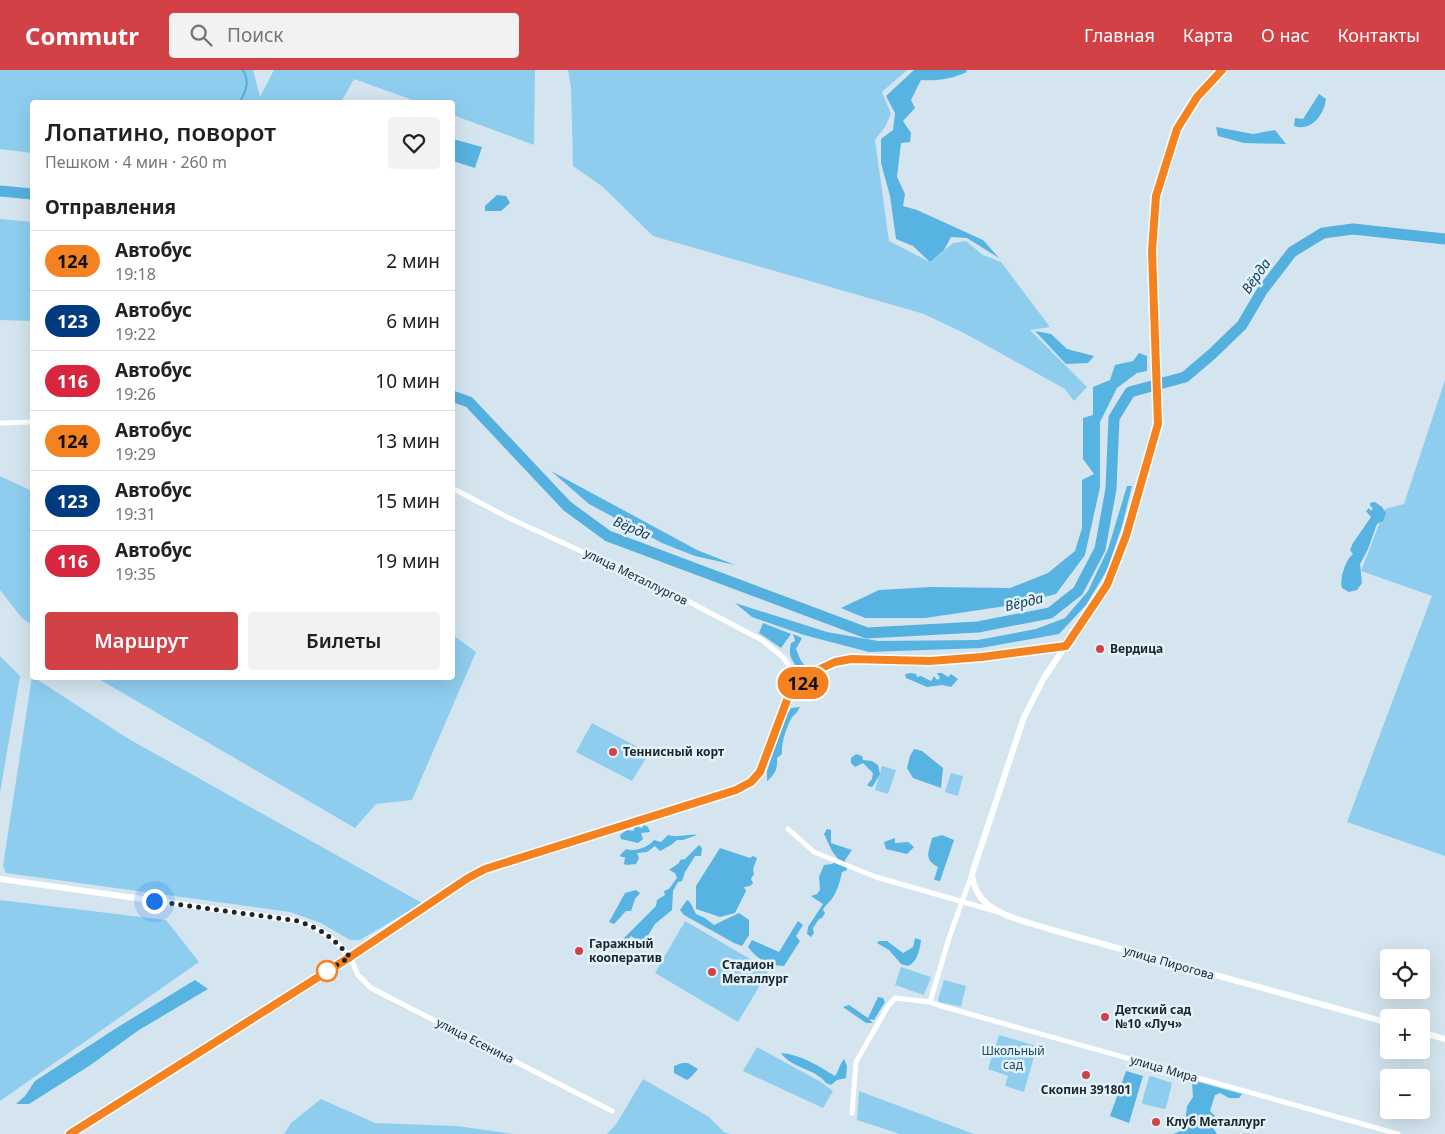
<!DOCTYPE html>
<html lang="ru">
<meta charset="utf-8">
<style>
:root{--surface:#fff;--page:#f2f2f2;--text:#202124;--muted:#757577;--line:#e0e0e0;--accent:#d14146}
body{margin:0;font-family:"Noto Sans",sans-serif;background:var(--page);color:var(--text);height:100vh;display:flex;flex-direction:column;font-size:19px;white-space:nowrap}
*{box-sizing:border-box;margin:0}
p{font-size:16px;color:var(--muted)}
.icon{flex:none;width:28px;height:28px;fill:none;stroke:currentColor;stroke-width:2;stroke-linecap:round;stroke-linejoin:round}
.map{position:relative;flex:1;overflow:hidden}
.panel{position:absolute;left:30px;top:30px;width:425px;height:580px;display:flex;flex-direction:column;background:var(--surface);border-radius:5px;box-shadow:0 5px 20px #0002}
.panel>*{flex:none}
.badge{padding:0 10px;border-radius:16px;font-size:18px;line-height:32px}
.buttons{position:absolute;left:1380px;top:879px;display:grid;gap:10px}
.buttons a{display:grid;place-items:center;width:50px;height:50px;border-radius:5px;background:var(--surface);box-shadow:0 5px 20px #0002;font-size:25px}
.you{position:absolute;width:25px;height:25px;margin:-12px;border:4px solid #fff;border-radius:50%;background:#1a73e8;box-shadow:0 0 0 8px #1a73e833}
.map>.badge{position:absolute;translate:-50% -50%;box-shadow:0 0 0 2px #fff}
h2{padding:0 15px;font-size:19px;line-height:45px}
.round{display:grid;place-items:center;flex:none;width:52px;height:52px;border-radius:5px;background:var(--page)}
.overview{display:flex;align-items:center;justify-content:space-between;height:85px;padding:0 15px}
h1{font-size:24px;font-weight:600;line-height:38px}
.primary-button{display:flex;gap:10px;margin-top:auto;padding:10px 15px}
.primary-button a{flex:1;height:58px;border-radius:5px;background:var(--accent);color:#fff;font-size:20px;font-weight:600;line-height:58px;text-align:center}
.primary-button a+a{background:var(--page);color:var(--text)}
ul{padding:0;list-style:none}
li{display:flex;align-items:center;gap:15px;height:60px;padding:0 15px;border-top:1px solid var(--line)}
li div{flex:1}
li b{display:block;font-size:19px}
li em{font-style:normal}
li .badge{min-width:55px;font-weight:700;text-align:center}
header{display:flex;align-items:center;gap:30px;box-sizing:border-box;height:70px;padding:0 25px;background:var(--accent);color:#fff}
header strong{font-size:24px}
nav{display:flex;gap:28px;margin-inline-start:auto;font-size:18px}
.search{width:350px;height:45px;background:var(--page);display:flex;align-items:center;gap:12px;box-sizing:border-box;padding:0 18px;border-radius:5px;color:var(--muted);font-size:19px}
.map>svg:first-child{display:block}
.green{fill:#8fcdee}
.forest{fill:#57b3e1}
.water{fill:#54b0de}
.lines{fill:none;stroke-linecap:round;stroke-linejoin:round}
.stream{stroke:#54b0de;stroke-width:2}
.river{stroke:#54b0de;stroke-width:11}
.minor{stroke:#fff;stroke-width:5}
.tertiary{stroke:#fff;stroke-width:6}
.line-casing{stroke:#fff;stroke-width:11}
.line{stroke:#f58220;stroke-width:8}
.walk{stroke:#1e2528;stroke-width:5;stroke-dasharray:0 9}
.poi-dot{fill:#d14146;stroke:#e1f2fc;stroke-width:2}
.stop-dot{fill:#fff;stroke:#f58220;stroke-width:2.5}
.labels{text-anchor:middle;stroke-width:5;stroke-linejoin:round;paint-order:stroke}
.street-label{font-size:12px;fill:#1e2528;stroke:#e1f2fc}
.poi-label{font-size:12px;font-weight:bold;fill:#1e2528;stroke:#e1f2fc;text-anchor:start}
.park-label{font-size:12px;fill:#234a5e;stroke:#e1f2fc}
.water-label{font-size:14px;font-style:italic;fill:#173f53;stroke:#e1f2fc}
</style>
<header>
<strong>Commutr</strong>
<div class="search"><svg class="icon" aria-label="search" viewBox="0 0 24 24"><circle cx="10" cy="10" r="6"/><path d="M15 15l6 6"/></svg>Поиск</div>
<nav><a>Главная</a><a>Карта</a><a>О нас</a><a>Контакты</a></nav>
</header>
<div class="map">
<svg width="1445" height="1064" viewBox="0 0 1445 1064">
<rect width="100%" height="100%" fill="#d4e5ef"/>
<g class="green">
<path d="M0,0H253L260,27L274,0H535L534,75L453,45L452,32H418L354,9L341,32H32V83L0,79Z"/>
<path d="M568,0H907L882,22L891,44L885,57L875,70L889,171L930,192L953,173L966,171L983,185L1001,192L1050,257L1030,260L1087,317L1074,331L1065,319L966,264L924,244L653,166L603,117L573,96L571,17Z"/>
<path d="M0,149L32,152V251L0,250Z"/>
<path d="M1445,310V786L1347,752L1432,526L1361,501L1385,439L1404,434Z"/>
<path d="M0,406L32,421V555L22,548L0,520Z"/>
<path d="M453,565L476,582L412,730L376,734L355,758L97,608H452Z"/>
<path d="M0,586L20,606L0,723Z"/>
<path d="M32,606V608H35L127,668L422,833L360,870H350L321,853L290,842L6,803L3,796Z"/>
<path d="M592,653L649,683L632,711L576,682Z"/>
<path d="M882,696L896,700L888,724L875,720Z"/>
<path d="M951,703L963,706L958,726L945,722Z"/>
<path d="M0,830L166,850L199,892L0,1031Z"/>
<path d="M685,851L769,900L738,952L655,903Z"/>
<path d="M901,897L931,907L924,925L895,915Z"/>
<path d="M944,910L966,916L961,937L939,932L938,929Z"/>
<path d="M999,965L1037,976L1024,1022L1005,1016L1008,1006L988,999Z"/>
<path d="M757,977L821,1012L833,1021L823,1038L743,1001Z"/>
<path d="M1151,1006L1172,1013L1166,1038L1164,1039L1143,1034L1142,1032L1149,1007Z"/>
<path d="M643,1009L709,1047L724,1062L730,1064H607L617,1053Z"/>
<path d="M859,1021L974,1064H900L857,1050Z"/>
<path d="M321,1029L375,1053L457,1056L514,1064H284L291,1053Z"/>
</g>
<g class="forest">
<path d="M914,0H966L967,2C952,9 937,11 921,10L911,30L915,38L903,51L911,63L910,72L901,73L897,107L905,124L903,136L917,140L983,170L999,188L967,168L951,167L944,180L930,192L913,176L896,169L890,126L881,93V69L893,60L895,43L886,26Z"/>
<path d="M1319,24L1326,29C1324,45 1311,62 1294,56L1295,48L1303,49Z"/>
<path d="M1216,57L1253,64L1275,60L1286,74L1244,73L1218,66Z"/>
<path d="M453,69L482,77L475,98L453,91Z"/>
<path d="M1035,261L1051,264L1067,279L1094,286L1088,293L1066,294Z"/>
<path d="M1139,283L1147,286V301L1137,303L1117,318L1100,352V417L1085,485L1056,524L1013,535L925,548H865L841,538L879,520L930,517L1010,518L1048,503L1075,481L1082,458V410L1094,404L1083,389V348L1093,345V317L1110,310L1115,295L1133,291Z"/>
<path d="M551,401L697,480L735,495L695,486L662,473L589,434Z"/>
<path d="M1127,416H1132L1122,456L1107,500L1086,535L1059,564L981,578L869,582L804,565L752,547L735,533L827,562L878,571L978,570L1036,559L1065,548L1088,521L1108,479Z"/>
<path d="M1375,432L1382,437L1386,443L1383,451L1377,454L1368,479L1360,494L1362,513L1357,520L1349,522L1342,518C1339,509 1346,489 1353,484L1350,480L1353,473L1371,447L1366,441L1369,438L1371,441L1373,438L1370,436V433Z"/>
<path d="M763,553L791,564L781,578L759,563Z"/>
<path d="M793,564L802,568L796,579L800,589L806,598L803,603L797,602C795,588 787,591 791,573L795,571Z"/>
<path d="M911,603L916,604L917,607L921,606L931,611L934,606L937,610L940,608L937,603H942L948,607L951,604L958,609L951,617L942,615L927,617L906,608L905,604Z"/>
<path d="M800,637C797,644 793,645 791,649C786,659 781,674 782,684L777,688C778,698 775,705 767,711V701L784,650L791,638Z"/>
<path d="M914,679L922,681L943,698L941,718L913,708L907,698L910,686Z"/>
<path d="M856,684L862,686L863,690L872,691L878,695L880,704L873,716L871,717L867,715L872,709L873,703L863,693L855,697L851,693V688Z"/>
<path d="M644,755L648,757L650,762L641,763L643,769L638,773L621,769L620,765L627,760L633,761L636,756L642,758Z"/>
<path d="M827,759L831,760V773L852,780L845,790L847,800L842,802C840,812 837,822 831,830C828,834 825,835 823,840L825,843L822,848L819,849L813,858L814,863L811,867L807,864L808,857L823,834L811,826L817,824L820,820L819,807L824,795L832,794L838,789L832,781L824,764Z"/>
<path d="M668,765C678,768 686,764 697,765L683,770H677L671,775L660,781L655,776L647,782L637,783L639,788L636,794L626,795L624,794L625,787H621L620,785L626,779C635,782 649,777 654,770L661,772Z"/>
<path d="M942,765L954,770L940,811L934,810L938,797C923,789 929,782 932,768Z"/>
<path d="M895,768V773L908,772L914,777L907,784L886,779L884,772Z"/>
<path d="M699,775L702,778L701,786H695L685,802L682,811L678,812L673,821L672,840L655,854L647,867L641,873H637V870L631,866L619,880L614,877V874H618L656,836L657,830L665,825L664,821L669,819L677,808L675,803L669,800L679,793L680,790L685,789Z"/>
<path d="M720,778L750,788L753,786L757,788L753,799L754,804L751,809L753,813L750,816L744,817L746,821L735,843L720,847L696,839V816Z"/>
<path d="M636,820L640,823L635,829L631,841H626L614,854L609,852L625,823Z"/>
<path d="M687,830L690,832L696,844L705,848L714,855L739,843L749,850V865L742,876L734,873L684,845L680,840Z"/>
<path d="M798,851L803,855L796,866L800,871L784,896C769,896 757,889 748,877L752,870L779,882Z"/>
<path d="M915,868L921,870C920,880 917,892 908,896L901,894L889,880L877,873L879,871H887L903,883L913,877Z"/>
<path d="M195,910L208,919L139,960L89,996L29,1034H16L25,1026L35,1011L118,957Z"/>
<path d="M878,927L883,928L885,932L874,950L869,949L873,953H866L843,937L849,935L868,948Z"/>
<path d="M781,983C802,985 817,995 835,1006C839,1001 839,995 844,989L847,996L846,1008L837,1010L831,1015L826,1013C815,998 792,999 781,983Z"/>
<path d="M682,993H688L698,999L691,1007L687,1010L674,1003V996Z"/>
<path d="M1126,1001L1143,1006L1129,1053L1110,1046Z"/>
<path d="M1195,1011L1242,1024L1239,1028H1229L1220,1023L1215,1025L1210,1041L1215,1046L1213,1058L1217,1064H1173L1181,1061L1185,1053L1187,1036L1193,1027L1192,1012Z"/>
</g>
<path class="water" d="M497,125L506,126L510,133L501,141H485V136Z"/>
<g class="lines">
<path class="stream" d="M240,32C246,20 250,13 243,0"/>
<g class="river">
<path d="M0,121L32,124"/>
<path d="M452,326L469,332L567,436L608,466L867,563L978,557L1050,543L1078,521L1100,479L1111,419L1114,348L1130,322L1185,307L1212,284L1242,255L1262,221L1292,182L1323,163L1353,159L1445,169"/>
</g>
<g class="minor">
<path d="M0,353L32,352"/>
<path d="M452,418L509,448L676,525L762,570L783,587L790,597L794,610L803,612"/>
<path d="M788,759L814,782L876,807L995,841"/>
<path d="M350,887L358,905L371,918L612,1041"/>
<path d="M930,932L941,936L1398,1064"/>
<path d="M852,1043L856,992L888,936L895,928L930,932L950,865L972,804"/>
</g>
<g class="tertiary">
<path d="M1066,575L1044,608L1024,647L972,804C975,844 1020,849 1052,860L1389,953"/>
<path d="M0,809L298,851C323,860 332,867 350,887"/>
<path d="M1421,962L1445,969"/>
<path d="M70,1064L350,887L468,808L485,799L735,720L751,712L760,702L787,631L800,614L820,599L835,592L851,589L930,591L983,587L1066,575L1107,515L1126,466L1158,353L1152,181L1156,126L1177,59L1197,27L1222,0"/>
</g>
</g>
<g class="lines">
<defs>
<path id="line" d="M70,1064L350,887L468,808L485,799L736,720L751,712L760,702L787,630L800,614L820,599L835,592L851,589L930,591L982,587L1066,576L1107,515L1126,466L1158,354L1152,181L1156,126L1177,59L1197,27L1222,0"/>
</defs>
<use href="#line" class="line-casing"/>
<use href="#line" class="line"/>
<path class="walk" d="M154,831L298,851C323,860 332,867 350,887L327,901"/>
</g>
<g class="poi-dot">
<circle cx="1100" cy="579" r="5"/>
<circle cx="613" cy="682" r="5"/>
<circle cx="579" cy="881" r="5"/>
<circle cx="712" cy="902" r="5"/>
<circle cx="1105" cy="947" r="5"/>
<circle cx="1086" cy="1005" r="5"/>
<circle cx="1156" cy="1052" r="5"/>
</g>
<circle class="stop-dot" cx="327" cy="901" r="10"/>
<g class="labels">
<g class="street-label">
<text transform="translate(636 507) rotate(26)" y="4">улица Металлургов</text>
<text transform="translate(1169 893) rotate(16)" y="4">улица Пирогова</text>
<text transform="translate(475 971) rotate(27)" y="4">улица Есенина</text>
<text transform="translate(1164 999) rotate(16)" y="4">улица Мира</text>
</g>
<g class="poi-label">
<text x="1110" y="583">Вердица</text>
<text x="623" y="686">Теннисный корт</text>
<text x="589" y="878">Гаражный<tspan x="589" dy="14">кооператив</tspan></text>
<text x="722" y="899">Стадион<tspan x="722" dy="14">Металлург</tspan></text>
<text x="1115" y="944">Детский сад<tspan x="1115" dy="14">№10 «Луч»</tspan></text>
<text x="1086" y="1024" text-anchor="middle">Скопин 391801</text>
<text x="1166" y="1056">Клуб Металлург</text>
</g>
<g class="park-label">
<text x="1013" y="985">Школьный<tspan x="1013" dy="14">сад</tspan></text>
</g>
<g class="water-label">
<text transform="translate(1256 206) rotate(-55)" y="5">Вёрда</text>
<text transform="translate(632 458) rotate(23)" y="5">Вёрда</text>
<text transform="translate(1024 532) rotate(-13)" y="5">Вёрда</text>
</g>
</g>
</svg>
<div class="buttons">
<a><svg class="icon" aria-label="locate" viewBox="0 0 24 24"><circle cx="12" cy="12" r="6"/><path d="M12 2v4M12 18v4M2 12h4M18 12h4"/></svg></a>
<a>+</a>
<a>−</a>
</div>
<div class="you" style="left:154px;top:831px"></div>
<b class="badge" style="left:803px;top:613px;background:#f58220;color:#111">124</b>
<section class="panel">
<div class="overview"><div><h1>Лопатино, поворот</h1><p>Пешком · 4 мин · 260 m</p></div><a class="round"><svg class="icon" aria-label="heart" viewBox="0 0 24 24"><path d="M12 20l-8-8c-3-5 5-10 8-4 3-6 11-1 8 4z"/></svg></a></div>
<h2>Отправления</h2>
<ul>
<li><span class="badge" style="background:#f58220;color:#111">124</span><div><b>Автобус</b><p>19:18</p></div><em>2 мин</em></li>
<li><span class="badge" style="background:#003b80;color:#fff">123</span><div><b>Автобус</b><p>19:22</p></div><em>6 мин</em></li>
<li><span class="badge" style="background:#d7263d;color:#fff">116</span><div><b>Автобус</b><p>19:26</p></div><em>10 мин</em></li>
<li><span class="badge" style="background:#f58220;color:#111">124</span><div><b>Автобус</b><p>19:29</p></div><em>13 мин</em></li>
<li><span class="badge" style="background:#003b80;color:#fff">123</span><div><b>Автобус</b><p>19:31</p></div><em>15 мин</em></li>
<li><span class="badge" style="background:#d7263d;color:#fff">116</span><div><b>Автобус</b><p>19:35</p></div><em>19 мин</em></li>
</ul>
<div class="primary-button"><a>Маршрут</a><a>Билеты</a></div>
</section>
</div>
